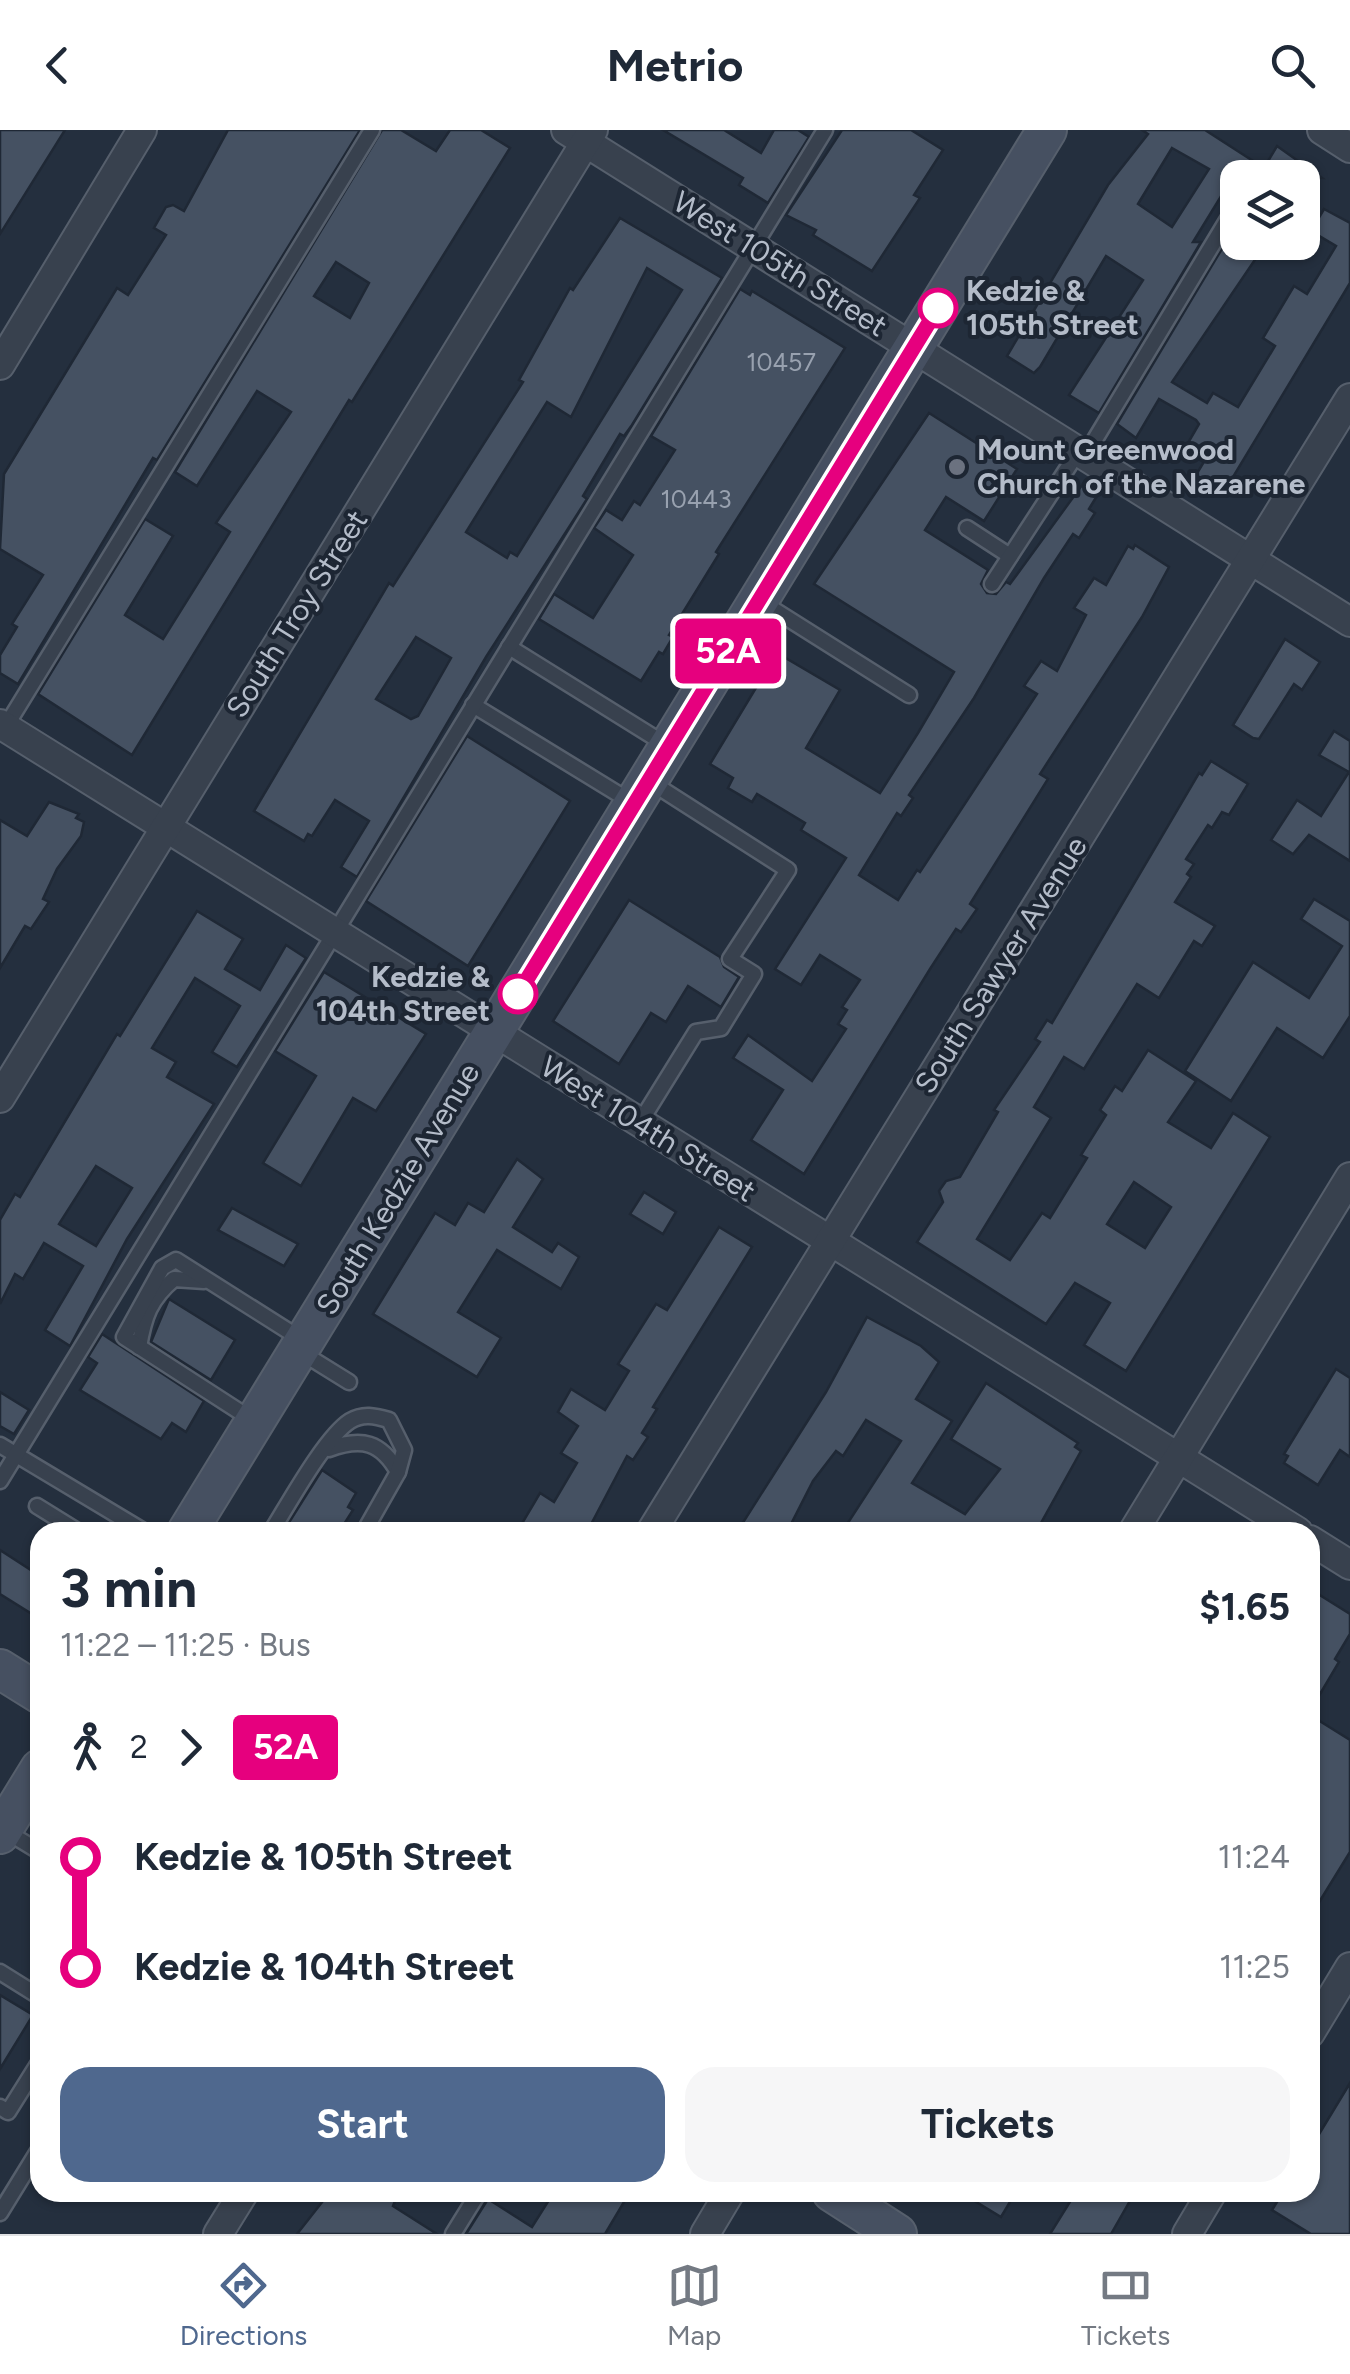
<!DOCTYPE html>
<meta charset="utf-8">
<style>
:root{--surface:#fff;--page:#f6f6f7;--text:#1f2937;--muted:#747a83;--line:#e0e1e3;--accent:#4f688e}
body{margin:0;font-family:Figtree,sans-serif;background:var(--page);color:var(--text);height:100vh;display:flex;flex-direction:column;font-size:38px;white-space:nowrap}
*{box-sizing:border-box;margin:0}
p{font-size:32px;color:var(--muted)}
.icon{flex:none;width:55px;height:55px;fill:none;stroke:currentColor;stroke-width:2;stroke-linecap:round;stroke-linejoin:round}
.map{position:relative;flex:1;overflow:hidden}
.drawer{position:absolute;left:30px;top:1392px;width:1290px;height:680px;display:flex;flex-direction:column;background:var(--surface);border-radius:30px;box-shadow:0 2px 8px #0004}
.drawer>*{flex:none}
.badge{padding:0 20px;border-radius:8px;font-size:35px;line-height:65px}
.fabs{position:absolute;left:1220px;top:30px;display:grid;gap:20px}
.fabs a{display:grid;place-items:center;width:100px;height:100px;border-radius:20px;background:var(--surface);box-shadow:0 2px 8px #0004;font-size:50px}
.map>.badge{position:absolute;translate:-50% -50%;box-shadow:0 0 0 5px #fff}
.legs{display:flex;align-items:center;gap:15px;height:110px;padding:0 30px;font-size:32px}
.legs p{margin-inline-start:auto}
.head{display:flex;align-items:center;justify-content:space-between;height:170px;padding:0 30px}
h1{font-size:55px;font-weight:700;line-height:75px}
.cta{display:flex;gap:20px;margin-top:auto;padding:20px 30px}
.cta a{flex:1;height:115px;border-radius:30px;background:var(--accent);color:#fff;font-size:40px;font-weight:700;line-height:115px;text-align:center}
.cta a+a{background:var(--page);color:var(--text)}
ul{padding:0 30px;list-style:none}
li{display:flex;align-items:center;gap:35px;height:110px;font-size:38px}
li i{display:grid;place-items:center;width:15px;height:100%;margin:0 12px;background:currentColor}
li i::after{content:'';width:25px;height:25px;margin:-12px;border:8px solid;border-radius:50%;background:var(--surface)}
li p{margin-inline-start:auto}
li:first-child i{background:linear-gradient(#0000 50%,currentColor 0)}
li:last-child i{background:linear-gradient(currentColor 50%,#0000 0)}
header{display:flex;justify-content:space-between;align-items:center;height:130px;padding:0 30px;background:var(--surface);font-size:45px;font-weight:700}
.tabs{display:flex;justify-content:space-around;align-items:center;height:140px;border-top:2px solid var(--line);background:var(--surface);font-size:28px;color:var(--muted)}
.tabs a{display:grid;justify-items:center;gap:5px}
.tabs .on{color:var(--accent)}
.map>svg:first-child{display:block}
.building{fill:#455162;stroke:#1f2835;stroke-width:2.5;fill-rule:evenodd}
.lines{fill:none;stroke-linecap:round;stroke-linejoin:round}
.lane-casing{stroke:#565f6c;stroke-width:19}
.street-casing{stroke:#565f6c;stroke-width:32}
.secondary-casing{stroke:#565f6c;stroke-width:42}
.lane{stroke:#38414e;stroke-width:14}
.street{stroke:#38414e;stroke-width:28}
.secondary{stroke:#465061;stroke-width:38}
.line-1-casing{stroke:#fff;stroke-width:22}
.line-1{stroke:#e6007e;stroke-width:15}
.stop-1-dot{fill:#fff;stroke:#e6007e;stroke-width:5}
.worship-dot{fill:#6b7280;stroke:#1d2633;stroke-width:4}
.labels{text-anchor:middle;stroke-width:8;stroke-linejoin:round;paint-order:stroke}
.number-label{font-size:25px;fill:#98a1af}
.street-label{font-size:30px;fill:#b4bcc9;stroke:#1d2633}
.stop-label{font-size:30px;font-weight:bold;fill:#b4bcc9;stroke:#1d2633;text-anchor:start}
.poi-label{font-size:30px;font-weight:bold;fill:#b4bcc9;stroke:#1d2633;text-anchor:start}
</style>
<header><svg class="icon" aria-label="back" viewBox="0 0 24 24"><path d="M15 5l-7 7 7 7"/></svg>Metrio<svg class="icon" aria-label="search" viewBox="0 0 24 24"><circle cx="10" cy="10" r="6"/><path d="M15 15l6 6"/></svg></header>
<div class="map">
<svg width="1350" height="2104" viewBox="0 0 1350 2104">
<rect width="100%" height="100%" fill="#242f3e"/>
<g class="building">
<path d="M0,0H65L0,104Z"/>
<path d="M228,0H360L157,330L153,328L18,554L0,543V525L17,497L12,494L43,445L0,419L4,344L117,158L128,165L166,105L154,98L166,77L173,75L184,81Z"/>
<path d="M382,0H401L436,21L450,0H481L510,18L352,272L349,270L132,625L38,564L145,389L173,406L125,485L163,509L230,402L216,393L291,282L257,261L197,356L175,342ZM336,132L369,153L350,188L314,166Z"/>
<path d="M663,0H724L761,23L774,0H798L809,7L768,73L739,55L743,48Z"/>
<path d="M842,0H911L943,20L914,65L920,68L872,141L813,105L816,100L786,85Z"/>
<path d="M1142,0H1205L1264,38L1277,16L1322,48H1238V54L1231,50L1193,112H1201L1099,283L1069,265L1143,150L1106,126L1040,237L1034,243L1007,226L1108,55L1148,4ZM1172,18L1209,39L1172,97L1138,74Z"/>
<path d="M1324,79L1350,93V153L1224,362L1196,345L1205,330L1185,318L1199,294L1196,290L1159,269L1136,308L1117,294L1226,112H1267L1172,252L1207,273L1213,263L1238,277L1275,216L1263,208L1294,156L1307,164L1336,116L1311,101Z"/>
<path d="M620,88L722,148L632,295L624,306L620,304L583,366L587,369L486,527L357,747L341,737L369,691L335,670L312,706L308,704L304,711L254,681L389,453L393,456L523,252L519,250L570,158L573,160ZM647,138L682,160L517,426L510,422L507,428L466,402L547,272L571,287ZM416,507L451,528L418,586L411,589L376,569Z"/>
<path d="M740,159L750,165L752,161L845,218L716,422L719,424L669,505L673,507L663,524L659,522L641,551L539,489L554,464L593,488L633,425L594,398L606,380L622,390L634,371L640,375L675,320L651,306Z"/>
<path d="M929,283L1017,339L984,391L946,367L925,400L988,440L981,454L987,463L996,464L1006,452L1010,454L1085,351L1100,361L1089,379L1095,383L1079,408L1073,404L1044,448L974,568L909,665L913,668L901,686L897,683L859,745L898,770L917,740L920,742L1037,564L1024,556L1041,531L1057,541L1086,485L1074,478L1094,448L1106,455L1128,416L1133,419L1135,415L1169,437L1142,487L1040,644L1048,649L970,774L977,779L961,802L956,799L930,839L804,1044L751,1010L783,960L733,928L748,905L812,951L846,899L838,894L847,880L842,877L860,850L820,825L801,855L775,839L846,728L801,700L805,693L757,664L752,672L728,658L733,648L710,634L777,523L840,560L806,618L880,663L918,603L954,542L814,454Z"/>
<path d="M1285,509L1320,532L1302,560L1294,554L1259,609L1253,608L1233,595Z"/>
<path d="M1334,601L1350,611V731L1309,705L1293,724L1271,710L1297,670L1321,686L1349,642L1319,625Z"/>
<path d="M467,606L570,671L468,836L366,771Z"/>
<path d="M1211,631L1248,654L1229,685L1222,682L1212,698L1208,695L1186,729L1194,734L1187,744L1191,747L1175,772L1215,796L1202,816L1194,811L1159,868L1137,854L1084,939L1064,927L1034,977L1051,988L977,1109L1010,1130L1042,1083L1050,1088L1087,1028L1081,1025L1106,985L1100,980L1115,956L1122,961L1148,920L1196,951L1168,992L1211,1018L1233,983L1270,1007L1126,1241L1084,1215L1110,1173L1075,1153L1046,1194L917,1112L943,1072L939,1061L946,1051L960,1047L998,982L994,980L1040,912L1035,909L1047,890L1052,893L1199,643L1202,645ZM1134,1052L1171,1077L1145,1118L1107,1094Z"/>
<path d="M49,672L79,684L76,688L84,692L81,706L57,739L43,769L49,772L31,799L25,796L0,838V690L27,706Z"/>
<path d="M1314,769L1350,791V886L1323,928L1277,898L1231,971L1185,941L1253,832L1309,868L1342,816L1301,789Z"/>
<path d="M629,770L720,827L724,837L739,847L721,877L688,856L666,892L651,883L619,934L553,891Z"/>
<path d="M197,781L243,809L225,839L260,860L286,815L306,828L237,937L212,922L240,876L195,848L152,918L176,932L167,947L214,974L127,1109L70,1216L45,1200L83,1136L44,1113L23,1149L15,1144L0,1174V1090L15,1064L20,1067L117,904L120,906ZM96,1036L132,1058L96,1116L59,1094Z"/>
<path d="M324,842L426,904L376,981L353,968L301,1056L263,1033L316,946L275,921Z"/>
<path d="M517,1029L543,1049L513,1097L552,1122L558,1113L579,1127L561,1159L497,1120L458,1182L501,1208L477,1247L373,1184L435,1083L455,1095L468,1073L484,1082Z"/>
<path d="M644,1062L676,1082L663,1104L630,1084Z"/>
<path d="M232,1078L298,1114L284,1136L218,1100Z"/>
<path d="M719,1097L752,1117L653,1277L657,1279L642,1303L648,1307L633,1330L627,1326L587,1402H517L540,1363L554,1372L577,1333L561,1323L578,1296L558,1282L571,1259L605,1280L629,1241L618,1234L656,1174L667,1180Z"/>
<path d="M169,1169L235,1210L211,1250L151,1212Z"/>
<path d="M867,1187L921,1216L939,1232L916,1269L952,1291L912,1353L965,1384L1000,1339L951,1309L986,1253L1078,1313L1075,1317L1081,1321L1036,1402H842L901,1311L866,1290L843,1326L836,1321L813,1351L787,1402H737L826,1262Z"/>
<path d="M102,1204L204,1271L186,1302L172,1293L161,1309L80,1260L97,1233L88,1227Z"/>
<path d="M1336,1239L1350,1248V1327L1340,1320L1318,1355L1284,1333L1288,1326L1284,1324Z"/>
<path d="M0,1262L29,1280L14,1304L0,1296Z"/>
<path d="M322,1340L356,1363L348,1377L353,1380L339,1402H283Z"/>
<path d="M0,1420L40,1446V1489L0,1464Z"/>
<path d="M1310,1459L1350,1484V1504L1335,1529L1339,1532L1310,1581Z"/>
<path d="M1310,1585L1350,1610V1722L1310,1787Z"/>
<path d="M0,1865L33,1885L0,1939Z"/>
<path d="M1350,1953V2104H1311L1272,2080L1283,2062H1310V2019Z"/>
<path d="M330,2062H382L395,2071L393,2076L437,2104H297Z"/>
<path d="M554,2062H630L605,2104H466L488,2069L532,2097Z"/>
<path d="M960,2062H1016L1001,2087Z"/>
<path d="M1076,2062H1135L1111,2104H1050Z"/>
</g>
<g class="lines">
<defs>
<g id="lane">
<path d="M1085,326L1237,74"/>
<path d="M967,398L1010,426"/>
<path d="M992,454L1078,322"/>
<path d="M760,471L909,565"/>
<path d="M509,517L668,616"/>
<path d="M473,575L633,673"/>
<path d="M3,601L372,0"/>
<path d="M639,994L696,902L721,898L754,844L730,829L788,740L649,651"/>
<path d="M139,1217C144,1187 150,1169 174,1149L204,1151"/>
<path d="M299,1221L349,1252"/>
<path d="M251,1289L124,1207L162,1138L176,1130L304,1211"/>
<path d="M0,1315L145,1402"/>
<path d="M329,1319C362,1307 381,1312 398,1342"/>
<path d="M0,1351L825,0"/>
<path d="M37,1376L79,1402"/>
<path d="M271,1402C288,1375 325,1307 350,1291C363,1283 375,1286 389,1290L404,1320L398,1342L364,1402"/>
<path d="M4,1700L40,1722"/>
<path d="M0,1842L40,1867"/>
<path d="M0,1977L8,1982L40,1931"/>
<path d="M0,2083L40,2018"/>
<path d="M453,2104L479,2062"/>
</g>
<g id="street">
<path d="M566,0L1350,492"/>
<path d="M1322,0L1350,18"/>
<path d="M0,235L142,0"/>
<path d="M0,594L1298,1402"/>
<path d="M0,968L593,0"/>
<path d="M651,1402L1350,268"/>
<path d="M1133,1402L1350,1047"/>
<path d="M1310,1410L1350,1435"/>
<path d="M1310,1903L1350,1837"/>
<path d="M218,2104L244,2062"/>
<path d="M705,2104L730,2062"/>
<path d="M1187,2104L1212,2062"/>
</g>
<g id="secondary">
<path d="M187,1402L1047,0"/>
<path d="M0,1539L40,1564"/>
<path d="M0,1704L40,1639"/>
<path d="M832,2062L897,2104"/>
</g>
</defs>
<use href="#lane" class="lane-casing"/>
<use href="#street" class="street-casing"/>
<use href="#secondary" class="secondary-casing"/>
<use href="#lane" class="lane"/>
<use href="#street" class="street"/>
<use href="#secondary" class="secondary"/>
</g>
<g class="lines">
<defs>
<path id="line-1" d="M518,864L938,178"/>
</defs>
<use href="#line-1" class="line-1-casing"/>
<use href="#line-1" class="line-1"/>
</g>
<g class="stop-1-dot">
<circle cx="938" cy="178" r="18"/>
<circle cx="518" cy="864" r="18"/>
</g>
<circle class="worship-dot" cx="957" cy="337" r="10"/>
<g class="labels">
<g class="number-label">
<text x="781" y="241">10457</text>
<text x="696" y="378">10443</text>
</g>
<g class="street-label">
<text transform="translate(780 134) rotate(32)" y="10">West 105th Street</text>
<text transform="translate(297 484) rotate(-58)" y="10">South Troy Street</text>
<text transform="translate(1001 835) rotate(-58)" y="10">South Sawyer Avenue</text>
<text transform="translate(648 999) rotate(32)" y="10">West 104th Street</text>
<text transform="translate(398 1059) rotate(-59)" y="10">South Kedzie Avenue</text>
</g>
<g class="stop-label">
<text x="966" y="171">Kedzie &amp;<tspan x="966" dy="34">105th Street</tspan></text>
<text x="490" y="857" text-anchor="end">Kedzie &amp;<tspan x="490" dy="34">104th Street</tspan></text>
</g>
<g class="poi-label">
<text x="977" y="330">Mount Greenwood<tspan x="977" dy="34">Church of the Nazarene</tspan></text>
</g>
</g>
</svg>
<div class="fabs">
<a><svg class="icon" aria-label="layers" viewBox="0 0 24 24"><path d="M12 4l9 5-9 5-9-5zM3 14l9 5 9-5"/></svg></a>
</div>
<b class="badge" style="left:728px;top:521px;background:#e6007e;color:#fff">52A</b>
<section class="drawer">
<div class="head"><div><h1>3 min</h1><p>11:22 – 11:25 · Bus</p></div><b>$1.65</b></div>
<div class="legs"><svg class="icon" aria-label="walk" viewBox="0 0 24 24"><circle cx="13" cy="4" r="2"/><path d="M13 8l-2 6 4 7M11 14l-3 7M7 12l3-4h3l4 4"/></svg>2<svg class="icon" aria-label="forward" viewBox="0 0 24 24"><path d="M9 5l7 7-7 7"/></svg><b class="badge" style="background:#e6007e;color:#fff">52A</b></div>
<ul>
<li><i style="color:#e6007e"></i><b>Kedzie &amp; 105th Street</b><p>11:24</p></li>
<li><i style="color:#e6007e"></i><b>Kedzie &amp; 104th Street</b><p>11:25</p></li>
</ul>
<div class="cta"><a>Start</a><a>Tickets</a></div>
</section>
</div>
<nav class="tabs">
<a class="on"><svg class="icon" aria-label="directions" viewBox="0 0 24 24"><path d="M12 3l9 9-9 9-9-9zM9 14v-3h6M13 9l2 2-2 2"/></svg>Directions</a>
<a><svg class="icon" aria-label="map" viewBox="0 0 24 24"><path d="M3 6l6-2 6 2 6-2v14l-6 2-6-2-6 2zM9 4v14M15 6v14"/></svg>Map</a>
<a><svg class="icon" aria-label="tickets" viewBox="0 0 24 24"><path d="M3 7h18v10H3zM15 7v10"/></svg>Tickets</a>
</nav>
